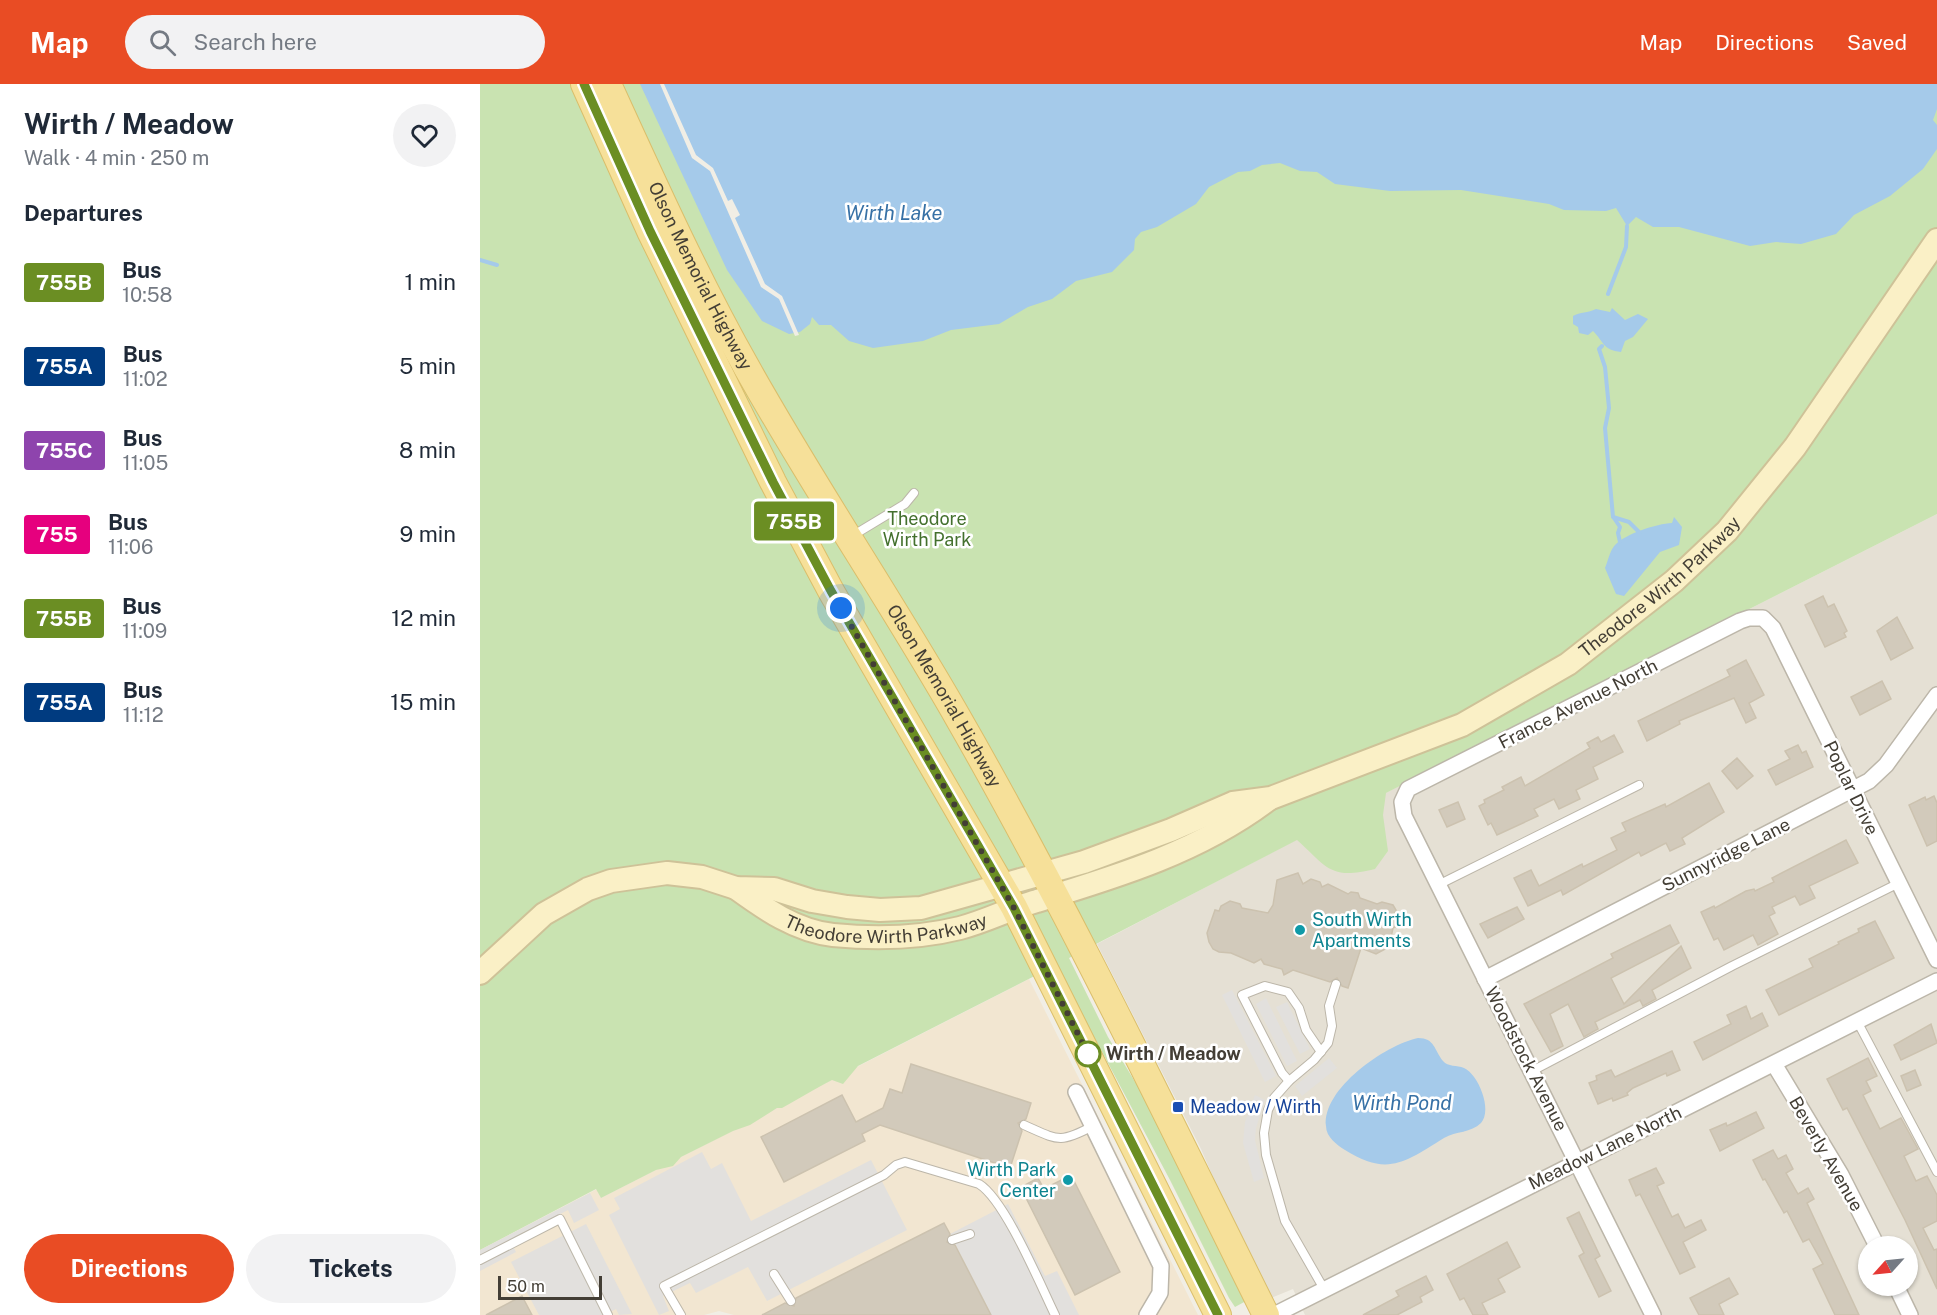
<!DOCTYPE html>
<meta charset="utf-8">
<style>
:root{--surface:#fff;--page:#f2f2f3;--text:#1f2937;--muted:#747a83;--accent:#e94c24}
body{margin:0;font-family:"Public Sans",sans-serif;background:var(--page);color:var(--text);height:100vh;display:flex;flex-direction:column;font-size:22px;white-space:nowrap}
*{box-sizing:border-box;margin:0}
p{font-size:20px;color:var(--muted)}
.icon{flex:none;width:33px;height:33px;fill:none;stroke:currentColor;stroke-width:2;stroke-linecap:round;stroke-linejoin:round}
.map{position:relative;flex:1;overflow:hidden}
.details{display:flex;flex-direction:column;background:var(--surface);width:480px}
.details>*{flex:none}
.badge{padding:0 12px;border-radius:4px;font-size:21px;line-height:39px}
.needle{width:39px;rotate:243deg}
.controls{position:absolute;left:1378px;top:1152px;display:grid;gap:12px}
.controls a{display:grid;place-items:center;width:60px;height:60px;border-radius:50%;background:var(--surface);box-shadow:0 2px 4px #0004;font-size:30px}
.scale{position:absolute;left:18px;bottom:15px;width:104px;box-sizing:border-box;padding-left:6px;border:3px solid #433e35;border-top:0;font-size:16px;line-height:21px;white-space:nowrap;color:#433e35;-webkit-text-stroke:4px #fff;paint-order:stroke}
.you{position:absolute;width:30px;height:30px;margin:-15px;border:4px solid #fff;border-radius:50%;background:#1a73e8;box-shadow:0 0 0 9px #1a73e833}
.map>.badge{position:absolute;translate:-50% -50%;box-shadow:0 0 0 3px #fff}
h2{padding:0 24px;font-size:22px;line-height:54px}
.round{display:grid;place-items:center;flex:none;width:63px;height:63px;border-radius:32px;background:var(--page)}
.overview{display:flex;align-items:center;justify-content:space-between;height:102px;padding:0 24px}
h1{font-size:28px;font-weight:700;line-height:45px}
.cta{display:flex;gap:12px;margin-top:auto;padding:12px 24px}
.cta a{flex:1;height:69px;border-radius:36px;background:var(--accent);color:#fff;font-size:24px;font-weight:700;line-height:69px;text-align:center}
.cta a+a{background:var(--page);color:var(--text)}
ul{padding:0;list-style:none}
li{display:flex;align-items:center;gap:18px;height:84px;padding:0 24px}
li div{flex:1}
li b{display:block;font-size:22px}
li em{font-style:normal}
li .badge{min-width:66px;font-weight:700;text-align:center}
header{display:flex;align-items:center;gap:36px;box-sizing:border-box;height:84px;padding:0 30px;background:var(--accent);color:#fff}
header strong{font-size:28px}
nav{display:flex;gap:33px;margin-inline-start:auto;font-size:21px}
.search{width:420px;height:54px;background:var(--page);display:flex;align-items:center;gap:15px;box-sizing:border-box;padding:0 21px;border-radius:33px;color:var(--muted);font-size:22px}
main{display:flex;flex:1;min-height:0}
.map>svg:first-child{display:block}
.residential{fill:#e5e0d4;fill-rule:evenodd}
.commercial{fill:#f2e6d1}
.green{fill:#c9e3b1}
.parking{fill:#e2e0dd}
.water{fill:#a5caea}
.pier{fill:#f1eee5}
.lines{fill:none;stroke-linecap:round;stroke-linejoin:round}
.stream{stroke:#a5caea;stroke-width:4}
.building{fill:#d2cabb;stroke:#ccc2af;stroke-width:1.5}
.lane-casing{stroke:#bcb6a9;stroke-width:10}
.street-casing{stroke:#bcb6a9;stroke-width:18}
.secondary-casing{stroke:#cec298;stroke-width:26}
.primary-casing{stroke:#dabe6b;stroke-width:28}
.lane{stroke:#fff;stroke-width:8}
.street{stroke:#fff;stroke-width:15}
.secondary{stroke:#faf0c6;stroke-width:22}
.primary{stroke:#f6e099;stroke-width:26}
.line-casing{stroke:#fff;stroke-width:14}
.line{stroke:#6b8e23;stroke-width:9}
.walk{stroke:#433e35;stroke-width:6;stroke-dasharray:0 10.8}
.culture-dot{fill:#0f9aa8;stroke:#fff;stroke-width:2}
.stop-dot{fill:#fff;stroke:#6b8e23;stroke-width:3}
.transit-dot{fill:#1a4fb4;stroke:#fff;stroke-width:2}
.labels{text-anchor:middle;stroke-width:5;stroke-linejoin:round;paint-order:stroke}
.street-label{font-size:18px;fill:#433e35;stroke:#fff}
.park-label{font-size:18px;fill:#43702d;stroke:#fff}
.culture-label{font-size:18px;fill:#0d838f;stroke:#fff;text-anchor:start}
.stop-label{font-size:18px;font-weight:bold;fill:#433e35;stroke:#fff;text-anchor:start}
.transit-label{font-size:18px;fill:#164399;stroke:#fff;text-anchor:start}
.water-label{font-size:20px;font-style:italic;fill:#3771a6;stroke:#fff}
</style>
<header>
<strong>Map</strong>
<div class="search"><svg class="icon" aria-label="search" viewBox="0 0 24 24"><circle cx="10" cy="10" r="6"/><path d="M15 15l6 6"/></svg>Search here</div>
<nav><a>Map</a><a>Directions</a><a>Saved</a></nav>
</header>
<main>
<section class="details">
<div class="overview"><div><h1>Wirth / Meadow</h1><p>Walk · 4 min · 250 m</p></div><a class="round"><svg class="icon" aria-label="heart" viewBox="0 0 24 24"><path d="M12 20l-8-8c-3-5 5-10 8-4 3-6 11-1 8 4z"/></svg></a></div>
<h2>Departures</h2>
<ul>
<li><span class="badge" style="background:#6b8e23;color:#fff">755B</span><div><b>Bus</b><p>10:58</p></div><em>1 min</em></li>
<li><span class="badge" style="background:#003b80;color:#fff">755A</span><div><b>Bus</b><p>11:02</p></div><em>5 min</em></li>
<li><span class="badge" style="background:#8e44ad;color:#fff">755C</span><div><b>Bus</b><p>11:05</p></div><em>8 min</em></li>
<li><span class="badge" style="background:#e6007e;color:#fff">755</span><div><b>Bus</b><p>11:06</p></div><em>9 min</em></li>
<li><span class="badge" style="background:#6b8e23;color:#fff">755B</span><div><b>Bus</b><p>11:09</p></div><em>12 min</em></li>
<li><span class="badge" style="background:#003b80;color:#fff">755A</span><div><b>Bus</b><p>11:12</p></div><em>15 min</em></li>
</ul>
<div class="cta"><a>Directions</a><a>Tickets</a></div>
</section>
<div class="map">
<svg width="1457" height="1231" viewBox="0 0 1457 1231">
<rect width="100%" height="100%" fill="#f1eee5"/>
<path class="residential" d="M1457,430V1231H825L813,1205L791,1214L758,1151L721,1065L617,860L925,699ZM1389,1162H1428V1202H1389Z"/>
<path class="commercial" d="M549,895L718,1231H254L239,1227L224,1231H0V1166L117,1105L121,1114Z"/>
<path class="green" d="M0,0H1457V430L906,709L903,731L908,767L895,785C850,796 848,784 817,756L589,874L628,953L672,1026L766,1217L755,1223L749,1214L690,1096L576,881L378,982L363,1000L352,996C334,1005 319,1015 302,1024H297L270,1041L253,1047L201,1073L193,1082L176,1086L121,1114L116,1105L0,1166Z"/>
<g class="parking">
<path d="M752,906L796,992L785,998L742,911Z"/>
<path d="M786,914L817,977L807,982L776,920Z"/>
<path d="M807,918L830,965L820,970L796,923Z"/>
<path d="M849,974L857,984L822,1012L815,1002Z"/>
<path d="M775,1011L785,1016L776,1044L775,1056L784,1094L774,1098L763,1059L765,1038Z"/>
<path d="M222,1068L231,1085L242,1079L271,1137L391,1076L427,1146L287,1217L268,1183L216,1209L210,1199L183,1212L189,1227L179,1231L129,1131L140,1125L134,1114Z"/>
<path d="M110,1109L119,1126L94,1139L88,1126L30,1156L36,1168L0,1187V1166Z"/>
<path d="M528,1120L565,1192L577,1187L599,1231H511L470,1150Z"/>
<path d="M106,1140L152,1230L139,1231L136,1225L124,1231H59L31,1178Z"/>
</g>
<g class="water">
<path d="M160,0H1457V25L1453,36L1457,41V65L1443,85L1410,112L1374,131L1356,150L1321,160L1296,158L1270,162L1199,143H1173L1156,133L1147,142L1136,124L1126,127L1084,126L1069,120L981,106L910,107L855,100L837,88L820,87L800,79L782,81L770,87L758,88L729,103L716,120L677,143L661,148L655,155L654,166L632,188L596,197L572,215L548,223L519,240L471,246L443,257L393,264L369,257L351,241H339L332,233L330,240L320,248L309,250L282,237L247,186Z"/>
<path d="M1132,224L1145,236L1158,230L1168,235L1153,253L1145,257L1141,268C1123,266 1124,258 1113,247L1108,251L1099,249L1098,243L1093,240V232C1100,228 1108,229 1116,225L1130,228Z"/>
<path d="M1194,433L1202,443L1199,461L1180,468L1144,512L1136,510L1125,484C1128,477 1130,466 1135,461C1147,449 1176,440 1192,439Z"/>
<path d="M938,954C955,954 954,966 963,977C968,983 977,981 984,984C998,990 1013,1026 1001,1039C991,1049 976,1047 964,1054C925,1078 908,1093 865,1066C857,1061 846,1053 846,1042C842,1005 905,961 938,954Z"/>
</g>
<path class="pier" d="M180,0H184L216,71L233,84L248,117L252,115L260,131L255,134L285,200L302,212L319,251L315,252L299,215L281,203L230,87L212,74Z"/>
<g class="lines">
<g class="stream">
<path d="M0,176L17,181"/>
<path d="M1128,210L1146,163L1147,142"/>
<path d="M1122,262L1119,265L1125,283L1129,324L1125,344L1133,433L1149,438L1160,449"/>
<path d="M1134,434L1140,443L1138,449L1140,458"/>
</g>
</g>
<g class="building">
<path d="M1343,512L1348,523L1354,520L1367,547L1364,549L1366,553L1345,563L1325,521Z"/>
<path d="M1417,533L1433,564L1411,576L1397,547Z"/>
<path d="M1266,576L1284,611L1269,619L1276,634L1266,639L1254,614L1199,637L1200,640L1167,657L1158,637L1250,592L1247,586Z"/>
<path d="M1402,597L1411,615L1380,631L1371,613Z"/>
<path d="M1134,651L1143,668L1113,683L1118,695L1096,706L1100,715L1079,725L1074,715L1054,725L1058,732L1017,751L1011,739L1008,741L999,722L1005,719L1004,716L1024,706L1022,703L1041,693L1045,702L1110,664L1107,659L1118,653L1121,658Z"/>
<path d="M1318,661L1322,669L1326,667L1333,683L1296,701L1288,686L1310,675L1305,667Z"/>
<path d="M1257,674L1273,692L1257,705L1242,687Z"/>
<path d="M1229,699L1244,728L1202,754L1205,760L1190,767L1186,759L1161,772L1159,768L1083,811L1081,806L1048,822L1034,794L1051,786L1059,802L1102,780L1103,783L1137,766L1131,754L1146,747L1142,739L1185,720L1186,723Z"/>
<path d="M1454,712L1457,719V757L1447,762L1429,721L1445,713L1446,716Z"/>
<path d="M978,718L985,735L967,743L959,726Z"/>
<path d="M1366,756L1378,779L1329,802L1335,814L1320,821L1315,812L1292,823L1295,829L1289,832L1298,850L1278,861L1273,851L1244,866L1238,854L1234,856L1221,828L1234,822L1235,824L1266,807L1274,805L1275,807L1294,798L1292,794Z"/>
<path d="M818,789L823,800L831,795L840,798L842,803L848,800L868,810L871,808L878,809L880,814L897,820L902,818L913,821L916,826L913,835L926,838L913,844L909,863L896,870L881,864L868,904L862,902L857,894L850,898L813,886L804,891L802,885L784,880L781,875L774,879L751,869L739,868L733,865L729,858L727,849L735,826L739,827L741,822L750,817L760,820L762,824L788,829L793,821L797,796Z"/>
<path d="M1037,823L1044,835L1008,854L1000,840Z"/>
<path d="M1395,837L1414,874L1299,931L1286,906L1333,883L1329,875L1359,860L1358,858L1379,848L1378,845Z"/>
<path d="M1190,841L1199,859L1131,894L1144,920L1201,862L1211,884L1172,906L1176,915L1163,922L1160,916L1115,938L1118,945L1104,953L1088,920L1070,930L1083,962L1071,968L1044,920L1133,874L1131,870Z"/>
<path d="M1266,922L1271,935L1282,929L1288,942L1223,976L1214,958L1251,940L1247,931Z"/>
<path d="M1451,940L1457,959L1421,976L1414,961Z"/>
<path d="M1192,967L1200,986L1187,992L1186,989L1153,1004L1147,1009L1148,1011L1133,1017L1132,1014L1118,1020L1109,999L1117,996L1116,992L1131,986L1135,993Z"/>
<path d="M1388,974L1397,992L1386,997L1391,1007L1383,1011L1400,1045L1421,1034L1438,1065L1424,1072L1436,1097L1447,1092L1457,1111V1137L1443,1144L1454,1166L1457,1165V1205L1425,1136L1367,1024L1363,1026L1347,995Z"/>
<path d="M431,980L551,1019L546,1035L538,1039L542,1047L530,1084L400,1041L382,1050L385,1057L304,1098L281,1053L362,1011L376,1038L403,1024L410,1005L422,1009Z"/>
<path d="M1435,986L1441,1001L1427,1007L1421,992Z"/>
<path d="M1276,1028L1284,1044L1240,1067L1230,1046L1246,1039L1247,1042Z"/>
<path d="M1293,1066L1298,1075L1306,1071L1313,1085L1306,1089L1318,1110L1328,1104L1334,1115L1327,1119L1379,1231H1355L1333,1185L1343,1180L1329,1155L1323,1158L1307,1127L1304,1129L1285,1095L1283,1096L1273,1076Z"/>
<path d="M1176,1084L1184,1099L1177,1102L1192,1133L1198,1130L1205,1144L1221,1136L1226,1146L1203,1158L1215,1183L1200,1190L1160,1110L1156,1112L1149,1096Z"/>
<path d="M591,1091L640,1188L595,1211L546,1114L549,1113L543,1102L558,1094L564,1105Z"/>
<path d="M1099,1128L1120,1172L1115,1175L1131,1207L1119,1213L1099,1172L1104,1169L1087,1134Z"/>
<path d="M464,1139L470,1150L467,1158L475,1161L511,1231H282L305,1219L314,1222L316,1214Z"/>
<path d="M1027,1158L1040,1183L1018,1195L1025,1208L1002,1219L1008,1231H993L984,1214L980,1216L967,1190Z"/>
<path d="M946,1192L953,1206L940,1213L942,1218L917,1231H883L919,1212L916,1207Z"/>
<path d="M1249,1194L1258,1210L1239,1220L1244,1231H1219L1210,1214Z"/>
<path d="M42,1212L52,1231H6Z"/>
</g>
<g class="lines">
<defs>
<g id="lane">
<path d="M372,452L425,420L434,409"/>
<path d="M958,801L1159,701"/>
<path d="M1377,937L1457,1088"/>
<path d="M1052,987L1252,882L1419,799"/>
<path d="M809,997L802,989L762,911L785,902L808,908L819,924L826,946L841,968"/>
<path d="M544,1041C578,1056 579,1060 613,1042"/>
<path d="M472,1156L490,1150"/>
<path d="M0,1176L80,1135L128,1231"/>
<path d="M294,1190L311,1217"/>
<path d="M844,1205L805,1137L786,1071L784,1049L788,1026L794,1014L809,997L834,976L848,959L852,942L849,922L856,900"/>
<path d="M201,1231L184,1202L404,1091L416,1081L425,1078L499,1100C525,1116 560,1200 575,1231"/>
</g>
<g id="street">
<path d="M1005,895L1389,697L1406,681L1457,611"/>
<path d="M1294,980L1361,1091L1397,1162"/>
<path d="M596,1008L681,1182L680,1209L667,1231"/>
<path d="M1416,1202L1430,1231"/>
<path d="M794,1231L1457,897"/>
<path d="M1173,1231L924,732L922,718L928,705L1260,537L1269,534H1283L1293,544L1457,876"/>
</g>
<g id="secondary">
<path id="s1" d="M256,804C285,825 316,847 353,851C394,855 440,854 480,844C507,837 531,824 557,817C639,792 721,767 789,715"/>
<path id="s2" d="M0,889L64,830L108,805L131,797L187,789L222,793L256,804L294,805L332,817L367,823L400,826L441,824L604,778L691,746L753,719L791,714L982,641L1088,580L1194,497L1247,447L1315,363L1457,156"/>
</g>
<g id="primary">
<path d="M104,0L170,147L293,398L351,507L534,823L738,1231"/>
<path id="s3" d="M128,0C172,96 215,192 267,284C333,402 410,515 477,632C589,827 686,1030 786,1231"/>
</g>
</defs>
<use href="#lane" class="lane-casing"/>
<use href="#street" class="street-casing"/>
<use href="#secondary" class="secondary-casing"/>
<use href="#primary" class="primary-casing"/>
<use href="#lane" class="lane"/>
<use href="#street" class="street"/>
<use href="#secondary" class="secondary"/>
<use href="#primary" class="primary"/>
</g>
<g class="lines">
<defs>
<path id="line" d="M104,0L170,147L293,398L351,507L534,824L738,1231"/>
</defs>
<use href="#line" class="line-casing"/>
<use href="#line" class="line"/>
<path class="walk" d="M361,524L534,824L608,970"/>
</g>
<g class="culture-dot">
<circle cx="820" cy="846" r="6"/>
<circle cx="588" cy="1096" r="6"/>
</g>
<circle class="stop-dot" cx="608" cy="970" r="12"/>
<rect class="transit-dot" x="692" y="1017" width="12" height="12" rx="3"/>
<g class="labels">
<g class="street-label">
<text dy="6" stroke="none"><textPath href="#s3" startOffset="213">Olson Memorial Highway</textPath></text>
<text dy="6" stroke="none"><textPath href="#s2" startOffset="1292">Theodore Wirth Parkway</textPath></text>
<text dy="6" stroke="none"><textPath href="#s3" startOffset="699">Olson Memorial Highway</textPath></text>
<text transform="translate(1098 620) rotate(-27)" y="6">France Avenue North</text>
<text transform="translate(1371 704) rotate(64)" y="6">Poplar Drive</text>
<text transform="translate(1246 771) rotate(-27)" y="6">Sunnyridge Lane</text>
<text dy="6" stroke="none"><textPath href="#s1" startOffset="162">Theodore Wirth Parkway</textPath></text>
<text transform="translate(1046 975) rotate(63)" y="6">Woodstock Avenue</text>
<text transform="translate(1125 1064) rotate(-26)" y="6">Meadow Lane North</text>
<text transform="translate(1346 1070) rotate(60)" y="6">Beverly Avenue</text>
</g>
<g class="park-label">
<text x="447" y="441">Theodore<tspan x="447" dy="21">Wirth Park</tspan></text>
</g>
<g class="culture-label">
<text x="832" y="842">South Wirth<tspan x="832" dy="21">Apartments</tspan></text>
<text x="576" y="1092" text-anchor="end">Wirth Park<tspan x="576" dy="21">Center</tspan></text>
</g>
<g class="stop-label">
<text x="626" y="976">Wirth / Meadow</text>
</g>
<g class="transit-label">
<text x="710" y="1029">Meadow / Wirth</text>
</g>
<g class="water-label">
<text x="414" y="136">Wirth Lake</text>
<text x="922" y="1026">Wirth Pond</text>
</g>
</g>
</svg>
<div class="controls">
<a><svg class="needle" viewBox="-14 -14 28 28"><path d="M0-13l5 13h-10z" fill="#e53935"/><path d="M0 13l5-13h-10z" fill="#747a83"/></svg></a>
</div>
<div class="scale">50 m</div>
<div class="you" style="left:361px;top:524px"></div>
<b class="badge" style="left:314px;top:437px;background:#6b8e23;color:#fff">755B</b>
</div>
</main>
